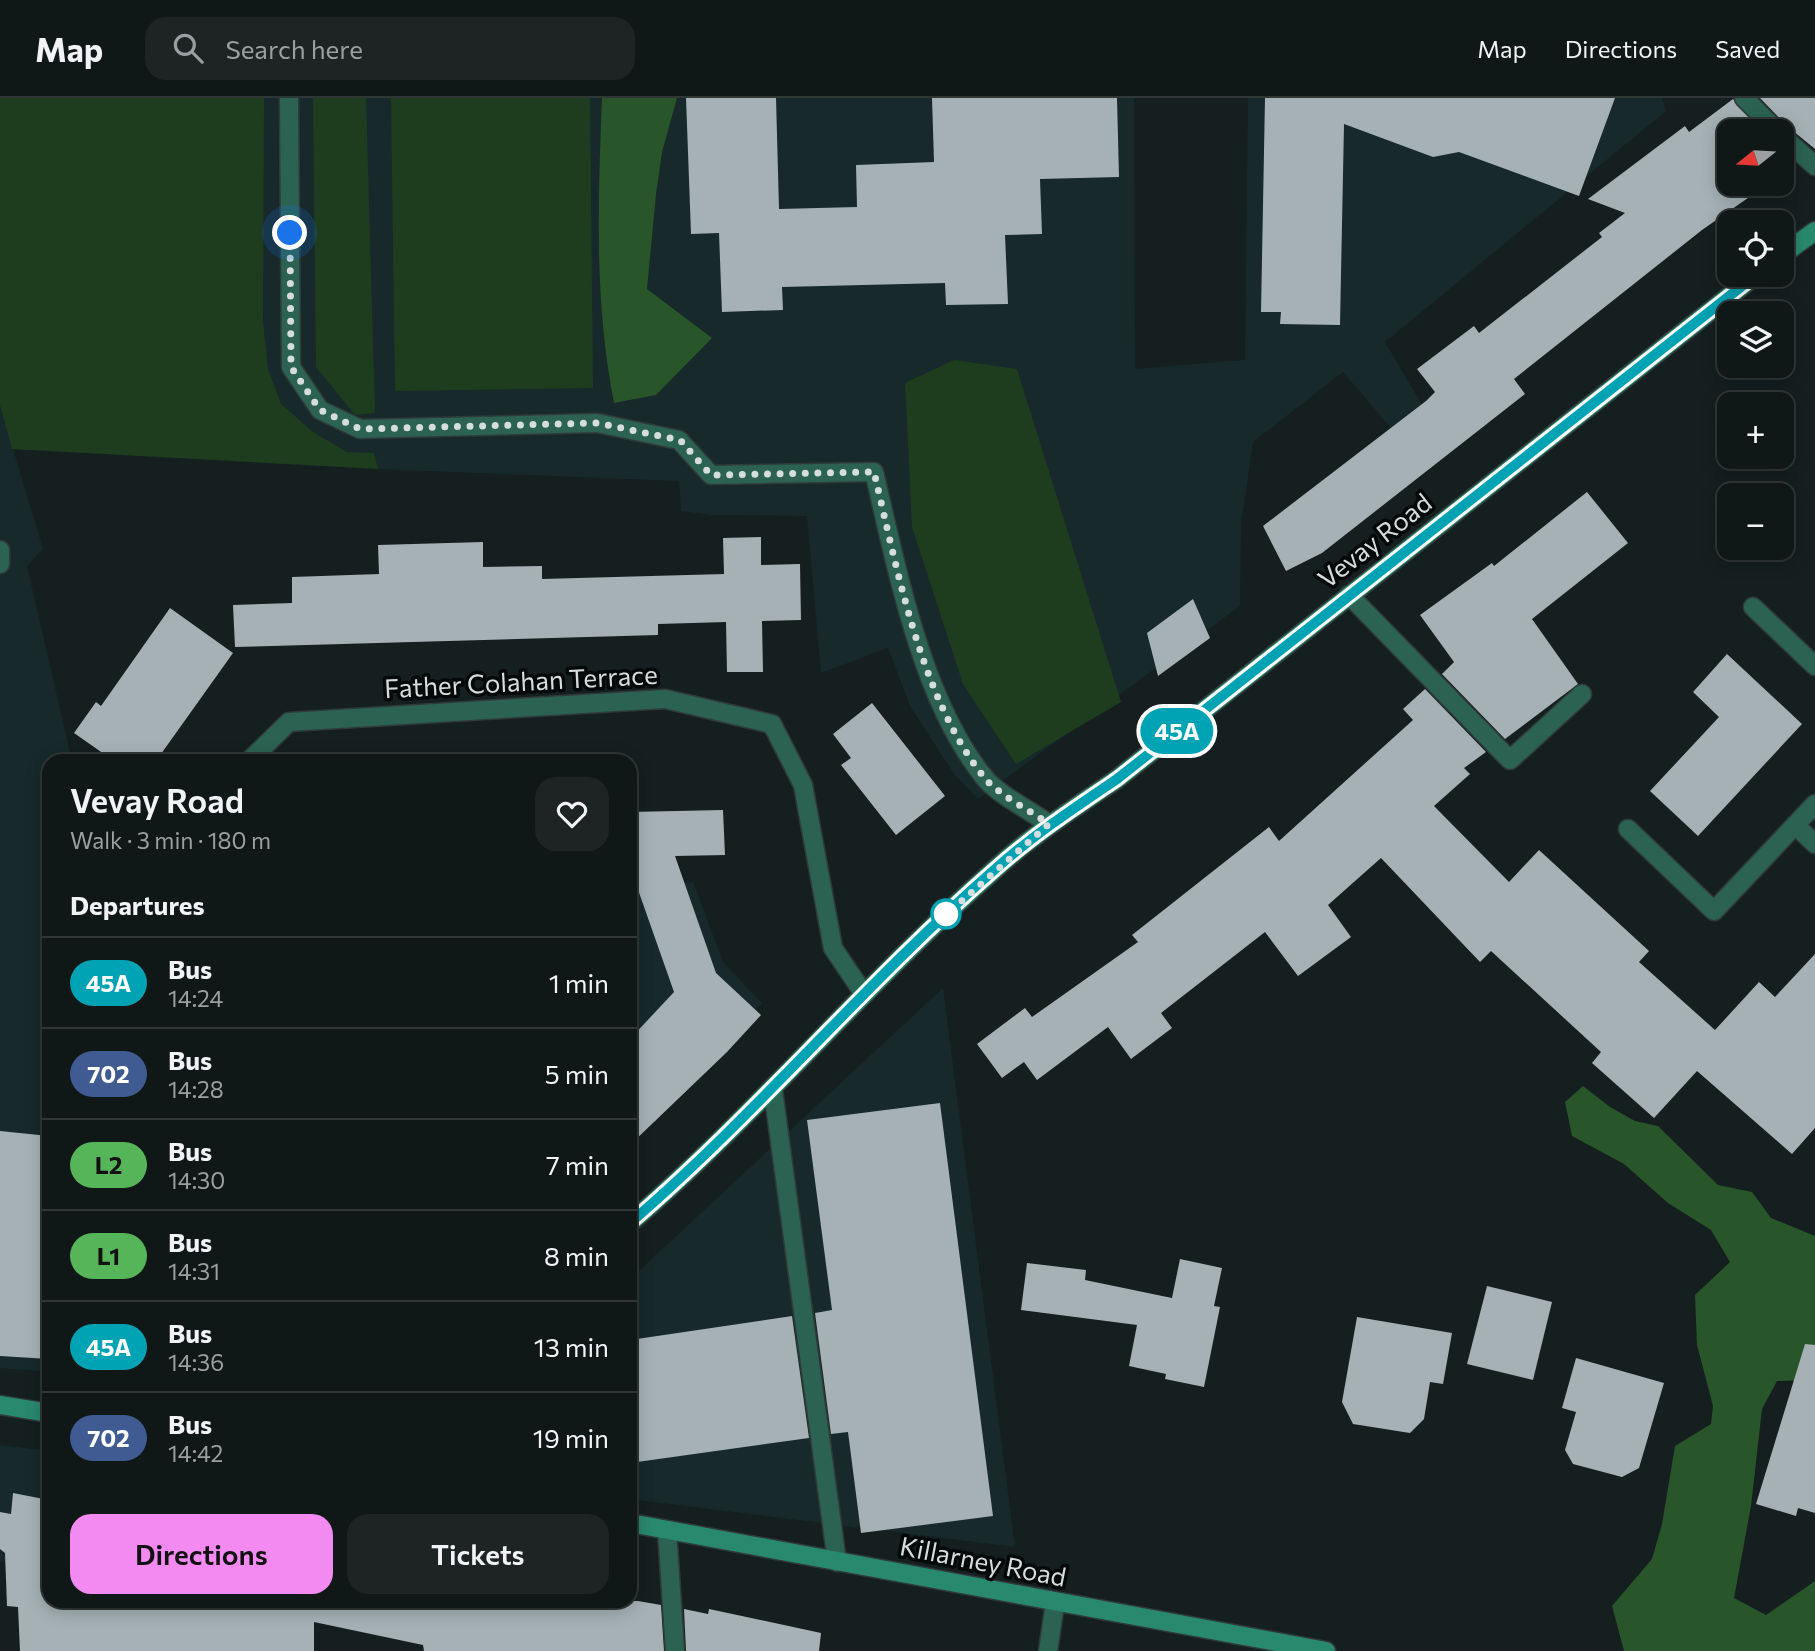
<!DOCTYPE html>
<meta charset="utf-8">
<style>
:root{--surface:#101717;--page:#1e2424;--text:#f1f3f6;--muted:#9c9fa1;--line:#303636;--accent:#f28af2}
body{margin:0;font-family:Commissioner,sans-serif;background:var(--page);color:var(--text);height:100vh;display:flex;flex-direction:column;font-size:26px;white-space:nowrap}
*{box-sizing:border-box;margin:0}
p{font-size:23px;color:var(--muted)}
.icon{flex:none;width:38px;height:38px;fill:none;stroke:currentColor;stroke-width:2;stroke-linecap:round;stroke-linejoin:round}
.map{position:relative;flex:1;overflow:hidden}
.side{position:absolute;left:42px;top:656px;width:595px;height:854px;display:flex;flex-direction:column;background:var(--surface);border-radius:21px;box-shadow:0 4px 18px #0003,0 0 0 2px var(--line)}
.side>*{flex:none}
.badge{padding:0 14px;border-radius:23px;font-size:24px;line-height:46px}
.needle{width:46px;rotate:252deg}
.tools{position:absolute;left:1717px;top:21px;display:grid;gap:14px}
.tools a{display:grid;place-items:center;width:77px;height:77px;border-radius:14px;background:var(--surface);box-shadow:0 4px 18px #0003,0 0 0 2px var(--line);font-size:35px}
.you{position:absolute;width:35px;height:35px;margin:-18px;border:5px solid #fff;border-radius:50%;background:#1a73e8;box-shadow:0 0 0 10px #1a73e833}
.map>.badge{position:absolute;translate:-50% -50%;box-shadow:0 0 0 4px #fff}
h2{padding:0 28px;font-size:26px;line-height:63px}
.round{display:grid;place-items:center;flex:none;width:74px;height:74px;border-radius:21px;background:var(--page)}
.head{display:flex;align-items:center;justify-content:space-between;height:119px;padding:0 28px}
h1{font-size:33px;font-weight:600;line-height:52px}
.button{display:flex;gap:14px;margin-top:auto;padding:14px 28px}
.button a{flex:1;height:80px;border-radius:21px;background:var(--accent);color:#111;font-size:28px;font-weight:600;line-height:80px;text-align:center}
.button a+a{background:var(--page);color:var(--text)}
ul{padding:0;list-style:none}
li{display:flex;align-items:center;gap:21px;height:91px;padding:0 28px;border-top:2px solid var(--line)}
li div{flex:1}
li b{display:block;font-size:26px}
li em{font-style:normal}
li .badge{min-width:77px;font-weight:700;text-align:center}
header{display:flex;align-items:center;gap:42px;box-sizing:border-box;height:98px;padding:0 35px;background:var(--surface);border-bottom:2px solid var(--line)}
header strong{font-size:33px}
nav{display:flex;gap:38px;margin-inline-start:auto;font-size:24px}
.search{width:490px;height:63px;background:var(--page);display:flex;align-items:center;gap:18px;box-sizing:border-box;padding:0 24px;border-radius:21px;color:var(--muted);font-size:26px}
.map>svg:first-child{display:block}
.built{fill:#17292a}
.green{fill:#1e3d1f}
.forest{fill:#29552a}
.building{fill:#a5b1b5}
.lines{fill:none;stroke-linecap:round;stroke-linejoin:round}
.lane-casing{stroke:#303a3a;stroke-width:21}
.street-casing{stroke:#303a3a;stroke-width:21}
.secondary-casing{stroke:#303a3a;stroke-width:21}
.lane{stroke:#2b6251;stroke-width:18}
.street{stroke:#2b6251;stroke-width:18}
.secondary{stroke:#28896e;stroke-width:18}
.line-casing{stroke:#fff;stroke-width:16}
.line{stroke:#00a3b4;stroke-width:10}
.walk{stroke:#d6dddd;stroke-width:7;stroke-dasharray:0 12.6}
.stop-dot{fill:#fff;stroke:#00a3b4;stroke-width:3.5}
.labels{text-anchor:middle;stroke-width:7;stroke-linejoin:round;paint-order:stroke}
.street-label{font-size:26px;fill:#d6dddd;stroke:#050808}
</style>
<header>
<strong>Map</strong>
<div class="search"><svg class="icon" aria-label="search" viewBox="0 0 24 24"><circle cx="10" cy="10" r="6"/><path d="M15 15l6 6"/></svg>Search here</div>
<nav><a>Map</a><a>Directions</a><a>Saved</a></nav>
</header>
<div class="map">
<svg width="1815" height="1553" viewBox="0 0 1815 1553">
<rect width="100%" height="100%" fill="#151f1f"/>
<g class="built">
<path d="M0,0H1134L1135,271L1245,262L1248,0H1662L1666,13L1385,244L1431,322L1402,343L1343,274L1253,344L1241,427L1240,508L978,701L954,676L910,608L888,550L821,575L807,418L712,417L681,413L679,383L378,371L13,351L43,451L27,468L72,663H49V1274L0,1270Z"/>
<path d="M693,784L723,864L762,905L630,1048V789Z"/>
<path d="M943,890L1015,1449L630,1401V1181Z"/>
<path d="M0,1347L49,1353V1473L0,1463Z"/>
</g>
<g class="green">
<path d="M0,0H264L263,224L268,271L281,306L313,334L347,354L374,355L378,371L12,351L0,307Z"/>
<path d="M313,0H366L375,315L355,317L316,269Z"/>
<path d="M391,0H590L593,290L395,293Z"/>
<path d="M954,262L1017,271L1121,604L1016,666L963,586L912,429L905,285Z"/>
</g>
<g class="forest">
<path d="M602,0H677L662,54L656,96L647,191L712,240L656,297L614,305C594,204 598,103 602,0Z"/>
<path d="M1583,988L1610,1009L1635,1023L1658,1028L1718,1087L1752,1094L1771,1120L1815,1138V1282L1777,1283L1762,1311L1751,1408L1734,1500L1766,1517L1815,1483V1553H1624L1612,1508L1652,1461L1662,1426L1675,1348L1711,1326L1713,1308L1697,1247L1695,1197L1730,1164L1711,1132L1668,1105L1624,1066L1572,1038L1565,1004Z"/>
</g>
<g class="building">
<path d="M686,0H776L779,111L857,109L856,67L934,64L932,0H1117L1119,79L1040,81L1042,136L1005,137L1008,206L946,207L945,185L782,189L783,212L722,214L719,135L691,136Z"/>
<path d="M1265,0H1615L1579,98L1459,54L1433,59L1344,26L1340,227L1280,226L1281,214H1261Z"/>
<path d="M1760,0H1815V51L1787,28Z"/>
<path d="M1733,1L1761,33H1729V86H1768L1702,132L1514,281L1525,296L1322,455L1286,473L1263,428L1426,303L1435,294L1417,271L1474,228L1479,235L1602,139L1599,135L1625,115L1588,101L1685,28L1689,34Z"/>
<path d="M1782,53L1795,66L1782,76Z"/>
<path d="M1587,394L1628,445L1532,521L1578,586L1505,641L1442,576L1454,564L1420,517L1492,465L1494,468Z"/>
<path d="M761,439V467L800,466L801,522L762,523L763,574H727L726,524L658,526V537L235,549L233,507L292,505V479L379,476L378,447L483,444V469L542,468V481L724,476L723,440Z"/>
<path d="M1193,501L1210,540L1158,578L1147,535Z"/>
<path d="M170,510L233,555L156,663H114L74,635L96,604L101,608Z"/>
<path d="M1727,556L1802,626L1698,738L1650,693L1719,619L1693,594Z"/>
<path d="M1425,591L1486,654L1464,670L1470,676L1434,708L1509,784L1539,752L1649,853L1639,864L1715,932L1759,884L1775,899L1815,856V1030L1792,1056L1697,973L1654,1020L1592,965L1601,954L1491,853L1480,864L1381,760L1328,807L1351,839L1298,878L1265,834L1161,915L1172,930L1131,961L1108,929L1037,982L1024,964L1002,980L977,946L1025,910L1032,919L1138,844L1132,837L1269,729L1279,743L1413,622L1403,611Z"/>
<path d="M872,605L945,698L896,737L841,667L851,660L833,636Z"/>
<path d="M723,712L725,757L675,758L716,875L761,917L727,954L630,1047V941L674,894L636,786H630V714Z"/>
<path d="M940,1005L993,1418L861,1435L848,1334L831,1336L815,1215L832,1212L807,1022Z"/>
<path d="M0,1033L49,1038V1261L0,1258Z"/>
<path d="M1180,1161L1222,1170L1214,1208L1220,1209L1204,1289L1165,1281L1166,1276L1129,1268L1137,1227L1021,1212L1027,1165L1086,1172L1085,1182L1172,1200Z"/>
<path d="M1487,1188L1552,1204L1533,1282L1467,1266Z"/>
<path d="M792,1218L809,1340L630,1365V1242Z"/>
<path d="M1357,1219L1452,1235L1443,1286L1430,1284L1424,1321L1410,1335L1353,1326L1342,1304Z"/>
<path d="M1805,1246L1815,1247V1415L1798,1410L1796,1418L1756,1406Z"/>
<path d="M1576,1260L1664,1285L1639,1370L1622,1379L1573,1366L1565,1352L1576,1314L1562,1310Z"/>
<path d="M13,1395L49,1402V1503H638L661,1507L664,1553H424L423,1547L314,1524V1553H20L18,1509L7,1508L5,1455L0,1451V1414L11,1416Z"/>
<path d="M684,1511L708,1516L709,1511L821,1535L819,1553H686Z"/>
</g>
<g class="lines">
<defs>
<g id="lane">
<path d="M289,0L291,269L320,312L360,331L597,325L679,342L711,377L874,374C897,470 921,601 984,679C997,696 1031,713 1049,726"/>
<path d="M0,452V466"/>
<path d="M1349,497L1510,662L1582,596"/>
<path d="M773,992L837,1464"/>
<path d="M1048,1553L1055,1505"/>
</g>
<g id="street">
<path d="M1744,0L1777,33"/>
<path d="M1782,38L1815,68"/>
<path d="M1753,509L1815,568"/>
<path d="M249,663L289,624L665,601L772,626L803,687L833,850L864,896"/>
<path d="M1795,727L1815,746"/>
<path d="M1628,731L1714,813L1815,706"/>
<path d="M667,1432L675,1553"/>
</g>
<g id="secondary">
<path d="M1782,157L1815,133"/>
<path d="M630,1125C758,1015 866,885 993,773C1031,738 1074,710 1117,681L1756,177"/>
<path d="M0,1307L49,1315"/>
<path d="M630,1425L1326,1553"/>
</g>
</defs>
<use href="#lane" class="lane-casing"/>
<use href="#street" class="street-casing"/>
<use href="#secondary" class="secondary-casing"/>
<use href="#lane" class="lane"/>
<use href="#street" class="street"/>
<use href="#secondary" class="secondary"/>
</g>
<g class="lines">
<defs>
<path id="line" d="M630,1125C758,1015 866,884 993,773C1032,738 1074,710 1117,681L1756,177"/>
</defs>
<use href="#line" class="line-casing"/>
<use href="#line" class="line"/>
<path class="walk" d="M290,135L291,269L320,312L360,331L597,325L680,342L711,377L874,374C897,470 921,601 984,679C997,696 1031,713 1049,726L939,823L946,816"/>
</g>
<circle class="stop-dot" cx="946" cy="816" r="14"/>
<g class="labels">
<g class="street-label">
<text transform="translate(1375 443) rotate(-38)" y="9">Vevay Road</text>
<text transform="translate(521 584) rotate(-3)" y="9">Father Colahan Terrace</text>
<text transform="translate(983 1464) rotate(11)" y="9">Killarney Road</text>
</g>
</g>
</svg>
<div class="tools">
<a><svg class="needle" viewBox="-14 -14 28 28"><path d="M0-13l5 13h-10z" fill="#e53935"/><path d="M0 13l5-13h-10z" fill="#9c9fa1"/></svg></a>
<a><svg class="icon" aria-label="locate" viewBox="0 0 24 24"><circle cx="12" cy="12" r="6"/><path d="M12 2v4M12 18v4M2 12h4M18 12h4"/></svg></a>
<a><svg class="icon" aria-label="layers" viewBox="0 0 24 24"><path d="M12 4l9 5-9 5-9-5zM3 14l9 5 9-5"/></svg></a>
<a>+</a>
<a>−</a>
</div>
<div class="you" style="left:290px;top:135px"></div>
<b class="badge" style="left:1177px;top:633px;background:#00a3b4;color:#fff">45A</b>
<section class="side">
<div class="head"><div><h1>Vevay Road</h1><p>Walk · 3 min · 180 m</p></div><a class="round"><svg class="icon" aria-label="heart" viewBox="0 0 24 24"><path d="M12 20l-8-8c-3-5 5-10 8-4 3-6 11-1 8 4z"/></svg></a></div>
<h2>Departures</h2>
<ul>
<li><span class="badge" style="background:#00a3b4;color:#fff">45A</span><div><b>Bus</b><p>14:24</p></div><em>1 min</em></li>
<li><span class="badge" style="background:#3f5b92;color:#fff">702</span><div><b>Bus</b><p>14:28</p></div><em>5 min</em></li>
<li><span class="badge" style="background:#56b559;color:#111">L2</span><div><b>Bus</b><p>14:30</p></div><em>7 min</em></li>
<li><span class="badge" style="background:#56b559;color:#111">L1</span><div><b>Bus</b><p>14:31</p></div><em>8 min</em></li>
<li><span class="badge" style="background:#00a3b4;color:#fff">45A</span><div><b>Bus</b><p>14:36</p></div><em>13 min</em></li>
<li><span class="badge" style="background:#3f5b92;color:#fff">702</span><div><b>Bus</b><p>14:42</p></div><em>19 min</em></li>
</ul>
<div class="button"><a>Directions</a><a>Tickets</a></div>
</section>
</div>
